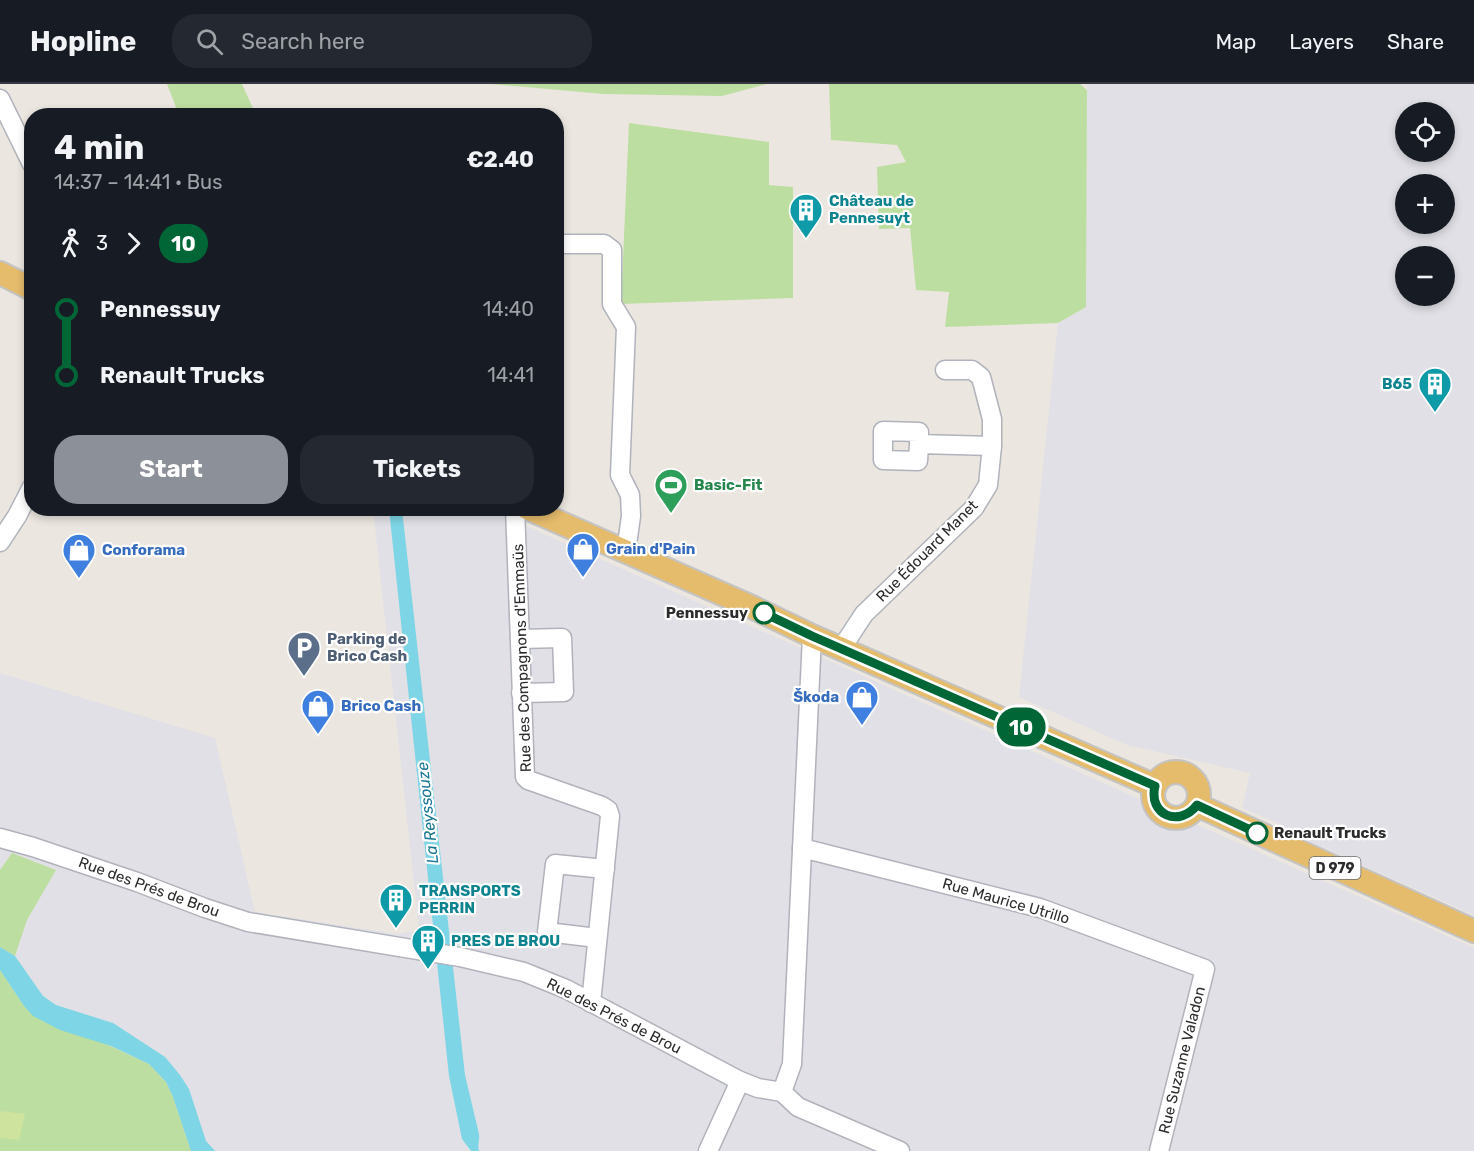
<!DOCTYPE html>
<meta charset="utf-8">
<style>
:root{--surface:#171b24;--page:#242831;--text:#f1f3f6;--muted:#9ea1a6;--line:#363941;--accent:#8c9099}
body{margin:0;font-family:Rubik,sans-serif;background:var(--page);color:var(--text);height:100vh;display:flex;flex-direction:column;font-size:22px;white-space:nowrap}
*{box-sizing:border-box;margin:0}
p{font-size:20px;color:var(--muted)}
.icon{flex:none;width:33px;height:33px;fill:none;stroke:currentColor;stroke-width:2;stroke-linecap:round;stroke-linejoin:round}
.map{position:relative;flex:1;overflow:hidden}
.side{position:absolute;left:24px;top:24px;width:540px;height:408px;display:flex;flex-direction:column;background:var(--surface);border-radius:24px;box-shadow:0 3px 9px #0003}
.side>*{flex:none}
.badge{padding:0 12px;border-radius:20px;font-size:21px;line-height:39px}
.buttons{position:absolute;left:1395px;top:18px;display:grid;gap:12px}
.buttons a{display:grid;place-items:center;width:60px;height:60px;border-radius:50%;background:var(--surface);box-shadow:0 3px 9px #0003;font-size:30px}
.map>.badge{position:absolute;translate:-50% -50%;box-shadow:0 0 0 3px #fff}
.legs{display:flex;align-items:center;gap:9px;height:66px;padding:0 30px;font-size:20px}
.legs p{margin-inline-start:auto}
.overview{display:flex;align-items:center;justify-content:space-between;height:102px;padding:0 30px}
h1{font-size:33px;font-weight:700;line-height:45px}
.cta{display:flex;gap:12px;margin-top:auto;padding:12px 30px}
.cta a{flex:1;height:69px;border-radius:24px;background:var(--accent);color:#fff;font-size:24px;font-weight:700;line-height:69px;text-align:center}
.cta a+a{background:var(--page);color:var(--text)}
ul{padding:0 30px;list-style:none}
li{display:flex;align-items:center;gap:21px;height:66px;font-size:22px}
li i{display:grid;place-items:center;width:9px;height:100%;margin:0 8px;background:currentColor}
li i::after{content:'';width:15px;height:15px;margin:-8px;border:4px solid;border-radius:50%;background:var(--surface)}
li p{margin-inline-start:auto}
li:first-child i{background:linear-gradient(#0000 50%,currentColor 0)}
li:last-child i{background:linear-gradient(currentColor 50%,#0000 0)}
header{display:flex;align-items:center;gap:36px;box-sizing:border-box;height:84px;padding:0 30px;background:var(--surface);border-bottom:2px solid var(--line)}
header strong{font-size:28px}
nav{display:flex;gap:33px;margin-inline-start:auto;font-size:21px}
.search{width:420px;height:54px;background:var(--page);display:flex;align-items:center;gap:15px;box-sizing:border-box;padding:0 21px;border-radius:24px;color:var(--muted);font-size:22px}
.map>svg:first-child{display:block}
.industrial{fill:#e1e0e6;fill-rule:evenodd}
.green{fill:#bddea1}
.pitch{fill:#cee49e}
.water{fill:#7dd5e5}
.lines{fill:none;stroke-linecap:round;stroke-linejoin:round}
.minor-casing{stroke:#b0b3bb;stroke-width:21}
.major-casing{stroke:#c4c4c4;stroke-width:26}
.minor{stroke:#fff;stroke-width:18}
.major{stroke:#e5bb6c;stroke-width:22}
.line-1-casing{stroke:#fff;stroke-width:14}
.line-1{stroke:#016635;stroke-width:9}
.stop-1-dot{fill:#fff;stroke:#016635;stroke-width:3}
.labels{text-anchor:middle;stroke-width:4.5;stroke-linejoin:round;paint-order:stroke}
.shield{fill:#fff;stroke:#6b6b6b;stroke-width:1.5}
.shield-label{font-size:14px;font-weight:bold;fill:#2c2c2c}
.culture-label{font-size:15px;font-weight:bold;fill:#0d838f;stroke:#fff;text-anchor:start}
.leisure-label{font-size:15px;font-weight:bold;fill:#27864d;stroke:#fff;text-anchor:start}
.shop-label{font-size:15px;font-weight:bold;fill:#366cbe;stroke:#fff;text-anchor:start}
.street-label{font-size:15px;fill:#2c2c2c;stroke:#fff}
.stop-label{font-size:15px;font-weight:bold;fill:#2c2c2c;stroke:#fff;text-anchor:end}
.service-label{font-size:15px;font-weight:bold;fill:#4e5e75;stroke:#fff;text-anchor:start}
.water-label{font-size:16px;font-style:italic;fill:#197793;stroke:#fff}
</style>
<header>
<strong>Hopline</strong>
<div class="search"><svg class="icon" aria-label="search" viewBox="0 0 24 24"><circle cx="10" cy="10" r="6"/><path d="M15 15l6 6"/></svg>Search here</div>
<nav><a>Map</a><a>Layers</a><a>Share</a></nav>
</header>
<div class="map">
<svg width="1474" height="1067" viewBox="0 0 1474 1067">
<rect width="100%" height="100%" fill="#ece6e0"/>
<g class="industrial">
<path d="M1087,0H1474V831L1284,746L1282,741L1242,724L1250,689L1127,661L1019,613L1058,239L1086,223ZM1406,28H1444V68H1406ZM1406,100H1444V140H1406ZM1406,172H1444V212H1406Z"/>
<path d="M373,425H488L1474,864V1067H479L478,1066L475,1067H215L206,1057L188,1005L180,991L113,939L56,921L43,912L15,872L27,836L56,786L12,769L0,786V589L215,654L255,828L397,850L419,846Z"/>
</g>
<g class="green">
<path d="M167,0H242L256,31H179Z"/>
<path d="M491,0H767L722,12L604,10Z"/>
<path d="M829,0H1080L1087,6L1086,223L1058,239L945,243L949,208L916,206L910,144L879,145L877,83L906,78L897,61L831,56Z"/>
<path d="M629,39L769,58V101L793,103V214L621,220Z"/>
<path d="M12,769L56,786L27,836L15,872L0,863V786Z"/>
<path d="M0,886L24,922L149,980L166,998L173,1013L191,1067H0Z"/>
</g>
<path class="pitch" d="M0,1027L25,1030L19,1056L0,1054Z"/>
<g class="water">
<path d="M389,425H402L465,991L479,1050C480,1056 477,1061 479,1067H471L462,1055L449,992Z"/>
<path d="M0,863L15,872L43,912L56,921L113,939L165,973L180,991L189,1005L206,1057L215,1067H191L173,1013L166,998L149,980L111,962L60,946L33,932L24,922L0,886Z"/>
</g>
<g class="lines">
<defs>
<g id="minor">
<path d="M0,15L32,80"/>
<path d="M556,160H604L612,166V220L626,243L620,391L630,411L631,432L626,468"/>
<path d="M919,360L918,377L883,376V347L919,348V360L992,362"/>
<path d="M515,424L525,693L528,696L602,722L608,726L610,732L591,919"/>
<path d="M0,458L17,432L32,403"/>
<path d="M520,555L562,554L564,608L521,609"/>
<path d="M841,565L864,530L974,424L988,401L992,362V335L981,293L972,286H945"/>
<path d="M0,754L33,763L137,798L205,824L248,838L460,873L524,888L566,905L740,997L758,1004L782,1008L792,980L812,552"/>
<path d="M802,764L1040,824L1205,885L1159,1067"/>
<path d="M597,854L547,848L555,780L605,785"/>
<path d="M782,1008L798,1023L900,1067"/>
<path d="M708,1067L740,997"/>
</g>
<g id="major">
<path d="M0,189L32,205"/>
<path d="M527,424L754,524L812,552L1155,702"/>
<circle cx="1176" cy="711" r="23"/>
<path d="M1197,721L1474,847"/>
</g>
</defs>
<use href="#minor" class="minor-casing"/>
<use href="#major" class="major-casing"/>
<use href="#minor" class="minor"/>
<use href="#major" class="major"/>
</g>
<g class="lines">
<defs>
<path id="line-1" d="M764,529L812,552L1155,702C1148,731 1179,744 1197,721L1257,749"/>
</defs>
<use href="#line-1" class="line-1-casing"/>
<use href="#line-1" class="line-1"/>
</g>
<defs>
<symbol id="building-pin" viewBox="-11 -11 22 30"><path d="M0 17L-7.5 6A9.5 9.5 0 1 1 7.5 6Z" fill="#0f9aa8" stroke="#fff"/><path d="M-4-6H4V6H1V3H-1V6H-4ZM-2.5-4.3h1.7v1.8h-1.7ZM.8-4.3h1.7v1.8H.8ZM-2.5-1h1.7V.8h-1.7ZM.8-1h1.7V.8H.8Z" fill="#fff"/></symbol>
<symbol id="stadium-pin" viewBox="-11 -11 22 30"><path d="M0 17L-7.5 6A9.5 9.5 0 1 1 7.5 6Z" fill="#2e9e5b" stroke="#fff"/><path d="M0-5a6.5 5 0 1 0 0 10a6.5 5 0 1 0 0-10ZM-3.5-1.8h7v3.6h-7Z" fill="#fff"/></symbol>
<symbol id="shop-pin" viewBox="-11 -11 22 30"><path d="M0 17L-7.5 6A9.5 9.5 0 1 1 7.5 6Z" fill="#3f7fe0" stroke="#fff"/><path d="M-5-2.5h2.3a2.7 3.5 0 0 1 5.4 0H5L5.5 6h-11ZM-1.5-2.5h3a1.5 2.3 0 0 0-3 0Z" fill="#fff"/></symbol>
<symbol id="parking-pin" viewBox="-11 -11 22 30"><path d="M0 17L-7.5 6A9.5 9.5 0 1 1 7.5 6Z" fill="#5c6f8a" stroke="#fff"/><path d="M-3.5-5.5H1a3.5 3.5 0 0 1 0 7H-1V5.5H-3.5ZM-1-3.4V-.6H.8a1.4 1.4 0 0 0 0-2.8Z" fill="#fff"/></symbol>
</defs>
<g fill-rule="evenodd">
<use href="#building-pin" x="787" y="107" width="38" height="52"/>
<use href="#building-pin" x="1416" y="281" width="38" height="52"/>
<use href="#stadium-pin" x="652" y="382" width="38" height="52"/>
<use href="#shop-pin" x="564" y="446" width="38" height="52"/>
<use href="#shop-pin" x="60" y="447" width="38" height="52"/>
<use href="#parking-pin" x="285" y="545" width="38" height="52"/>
<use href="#shop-pin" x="843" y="594" width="38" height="52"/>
<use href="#shop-pin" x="299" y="603" width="38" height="52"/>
<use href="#building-pin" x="377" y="797" width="38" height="52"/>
<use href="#building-pin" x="409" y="838" width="38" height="52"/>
</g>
<g class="stop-1-dot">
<circle cx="764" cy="529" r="10"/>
<circle cx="1257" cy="749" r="10"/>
</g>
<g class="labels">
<rect class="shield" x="1309.5" y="773" width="51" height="22" rx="4.5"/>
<g class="shield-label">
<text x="1335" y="789">D 979</text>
</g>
<g class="culture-label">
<text x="829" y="122">Château de<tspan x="829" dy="17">Pennesuyt</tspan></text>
<text x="1412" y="305" text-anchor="end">B65</text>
<text x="419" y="812">TRANSPORTS<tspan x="419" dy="17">PERRIN</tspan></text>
<text x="451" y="862">PRES DE BROU</text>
</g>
<g class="leisure-label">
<text x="694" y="406">Basic-Fit</text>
</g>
<g class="shop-label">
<text x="606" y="470">Grain d'Pain</text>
<text x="102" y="471">Conforama</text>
<text x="839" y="618" text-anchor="end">Škoda</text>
<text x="341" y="627">Brico Cash</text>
</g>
<g class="street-label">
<text transform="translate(927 467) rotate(-45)" y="5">Rue Édouard Manet</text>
<text transform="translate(522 574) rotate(-92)" y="5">Rue des Compagnons d'Emmaüs</text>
<text transform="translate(149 803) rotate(20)" y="5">Rue des Prés de Brou</text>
<text transform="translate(1006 817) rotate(16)" y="5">Rue Maurice Utrillo</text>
<text transform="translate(614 932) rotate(27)" y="5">Rue des Prés de Brou</text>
<text transform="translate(1182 976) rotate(-76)" y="5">Rue Suzanne Valadon</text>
</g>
<g class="stop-label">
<text x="748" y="534">Pennessuy</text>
<text x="1274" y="754" text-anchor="start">Renault Trucks</text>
</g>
<g class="service-label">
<text x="327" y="560">Parking de<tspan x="327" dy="17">Brico Cash</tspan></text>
</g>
<g class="water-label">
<text transform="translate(427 729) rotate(-96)" y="6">La Reyssouze</text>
</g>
</g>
</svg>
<div class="buttons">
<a><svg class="icon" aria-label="locate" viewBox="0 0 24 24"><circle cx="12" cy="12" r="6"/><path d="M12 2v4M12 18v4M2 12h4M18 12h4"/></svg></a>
<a>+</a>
<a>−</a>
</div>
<b class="badge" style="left:1021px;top:643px;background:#016635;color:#fff">10</b>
<section class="side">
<div class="overview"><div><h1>4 min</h1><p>14:37 – 14:41 · Bus</p></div><b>€2.40</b></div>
<div class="legs"><svg class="icon" aria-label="walk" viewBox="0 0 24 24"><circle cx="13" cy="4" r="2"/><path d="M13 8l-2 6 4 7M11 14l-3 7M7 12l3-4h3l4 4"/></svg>3<svg class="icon" aria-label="forward" viewBox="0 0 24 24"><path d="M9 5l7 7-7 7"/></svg><b class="badge" style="background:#016635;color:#fff">10</b></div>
<ul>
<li><i style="color:#016635"></i><b>Pennessuy</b><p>14:40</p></li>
<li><i style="color:#016635"></i><b>Renault Trucks</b><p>14:41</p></li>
</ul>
<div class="cta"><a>Start</a><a>Tickets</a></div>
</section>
</div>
